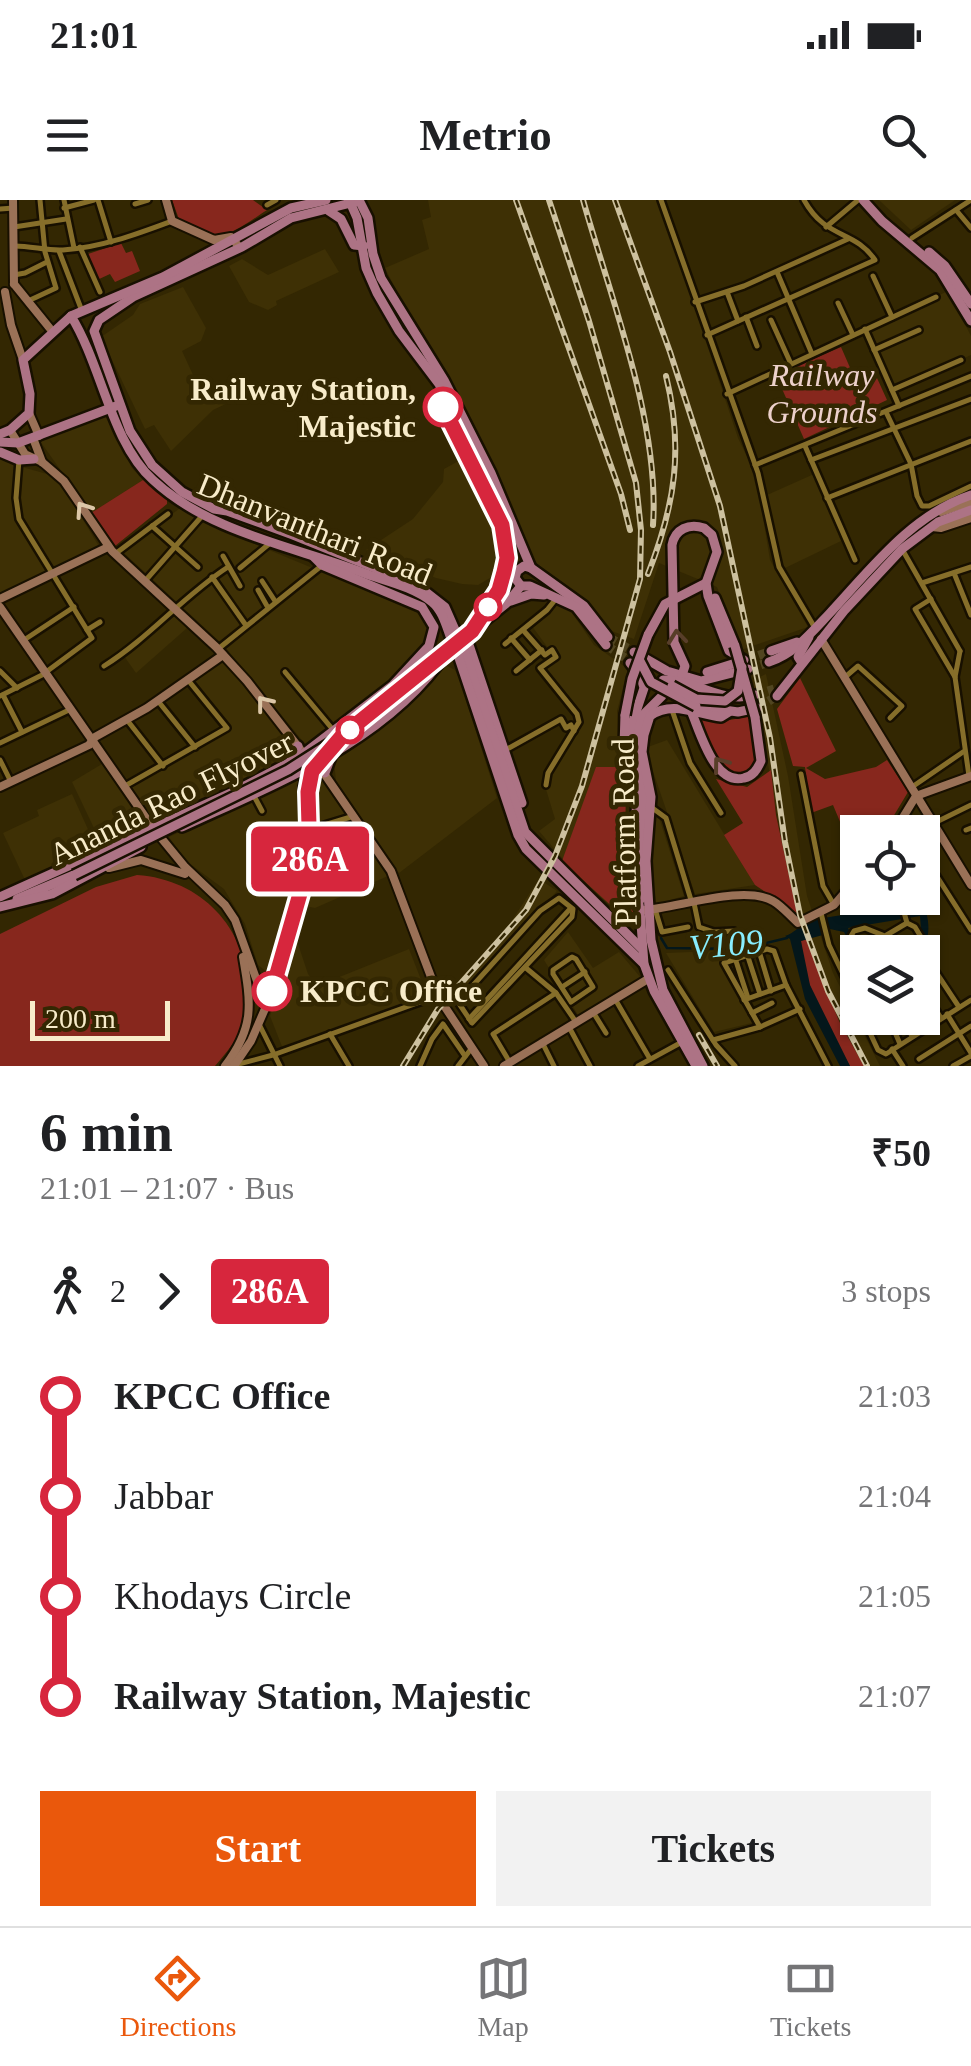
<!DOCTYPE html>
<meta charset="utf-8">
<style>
:root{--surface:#fff;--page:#f2f2f2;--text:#202124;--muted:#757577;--line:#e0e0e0;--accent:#ea580c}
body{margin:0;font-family:"Times New Roman",serif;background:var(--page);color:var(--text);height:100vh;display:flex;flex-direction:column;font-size:38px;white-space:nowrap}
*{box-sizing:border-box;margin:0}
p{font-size:32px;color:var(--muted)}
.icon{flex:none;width:55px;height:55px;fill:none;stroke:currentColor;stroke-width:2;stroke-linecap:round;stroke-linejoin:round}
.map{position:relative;height:866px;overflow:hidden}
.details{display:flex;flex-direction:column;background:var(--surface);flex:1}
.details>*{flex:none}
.badge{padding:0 20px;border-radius:8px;font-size:35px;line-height:65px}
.fabs{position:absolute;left:840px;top:615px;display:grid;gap:20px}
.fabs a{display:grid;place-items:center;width:100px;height:100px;border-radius:0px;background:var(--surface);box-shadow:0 2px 8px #0004;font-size:50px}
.scale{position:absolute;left:30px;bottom:25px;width:140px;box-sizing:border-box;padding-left:10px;border:5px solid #f8ecca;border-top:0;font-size:28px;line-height:35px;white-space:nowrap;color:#f8ecca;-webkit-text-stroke:8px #332702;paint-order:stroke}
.map>.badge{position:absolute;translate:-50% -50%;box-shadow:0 0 0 5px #fff}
.legs{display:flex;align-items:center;gap:15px;height:110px;padding:0 40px;font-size:32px}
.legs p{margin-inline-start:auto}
.head{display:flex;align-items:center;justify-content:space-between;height:170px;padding:0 40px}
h1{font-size:55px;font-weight:700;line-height:75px}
.button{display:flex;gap:20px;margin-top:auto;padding:20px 40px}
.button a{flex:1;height:115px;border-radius:0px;background:var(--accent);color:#fff;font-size:40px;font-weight:700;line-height:115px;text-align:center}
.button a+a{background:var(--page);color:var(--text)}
ul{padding:0 40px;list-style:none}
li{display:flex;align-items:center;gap:35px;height:100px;font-size:38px}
li i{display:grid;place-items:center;width:15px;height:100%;margin:0 12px;background:currentColor}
li i::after{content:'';width:25px;height:25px;margin:-12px;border:8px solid;border-radius:50%;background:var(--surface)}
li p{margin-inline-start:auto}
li:first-child i{background:linear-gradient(#0000 50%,currentColor 0)}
li:last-child i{background:linear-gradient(currentColor 50%,#0000 0)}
.status{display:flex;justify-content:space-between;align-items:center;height:70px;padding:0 50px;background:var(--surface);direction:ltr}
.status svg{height:28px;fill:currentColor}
header{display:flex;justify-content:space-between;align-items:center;height:130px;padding:0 40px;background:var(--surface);font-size:45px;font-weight:700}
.tab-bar{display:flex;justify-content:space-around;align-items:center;height:140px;border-top:2px solid var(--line);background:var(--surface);font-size:28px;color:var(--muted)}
.tab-bar a{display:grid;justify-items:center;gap:5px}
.tab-bar .on{color:var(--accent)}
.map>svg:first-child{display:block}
.built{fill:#3e3005}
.green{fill:#87271d}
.water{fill:#04171b}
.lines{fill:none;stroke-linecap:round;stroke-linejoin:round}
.stream{stroke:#04171b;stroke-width:2.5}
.primary-tunnel{stroke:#514520;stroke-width:9;stroke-dasharray:9 4.5;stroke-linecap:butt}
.street-casing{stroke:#181000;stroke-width:10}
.secondary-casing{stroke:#181000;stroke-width:12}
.primary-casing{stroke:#181000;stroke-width:14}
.street{stroke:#866e2a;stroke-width:5}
.secondary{stroke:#9a7157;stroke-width:8}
.primary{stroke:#ad7385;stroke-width:9}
.rail-casing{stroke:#cdc19f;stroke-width:6}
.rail{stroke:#332702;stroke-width:2.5;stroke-dasharray:8;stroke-linecap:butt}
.secondary-bridge-casing{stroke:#181000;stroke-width:12;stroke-linecap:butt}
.primary-bridge-casing{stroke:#181000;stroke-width:14;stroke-linecap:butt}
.secondary-bridge{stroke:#9a7157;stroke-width:8}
.primary-bridge{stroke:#ad7385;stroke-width:9}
.oneway{stroke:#dcc7a8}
.oneway2{stroke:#583e29}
.line-1-casing{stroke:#fff;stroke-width:22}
.line-1{stroke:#d7263d;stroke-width:15}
.stop-1-dot{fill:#fff;stroke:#d7263d;stroke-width:5}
.labels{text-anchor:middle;stroke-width:9;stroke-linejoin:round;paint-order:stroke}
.park-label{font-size:32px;font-style:italic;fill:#edd1cc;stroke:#332702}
.stop-label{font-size:32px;font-weight:bold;fill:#f8ecca;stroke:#332702;text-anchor:end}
.street-label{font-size:32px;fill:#f8ecca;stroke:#332702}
.water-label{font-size:35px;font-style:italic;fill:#8ef;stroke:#332702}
</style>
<div class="status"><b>21:01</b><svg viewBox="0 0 49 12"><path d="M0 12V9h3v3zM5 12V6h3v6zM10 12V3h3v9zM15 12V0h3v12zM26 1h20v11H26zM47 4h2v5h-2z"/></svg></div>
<header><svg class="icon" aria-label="menu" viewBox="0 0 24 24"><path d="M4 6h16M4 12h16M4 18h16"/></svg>Metrio<svg class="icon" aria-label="search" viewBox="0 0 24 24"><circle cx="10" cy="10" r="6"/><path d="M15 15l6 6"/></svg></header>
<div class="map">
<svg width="971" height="866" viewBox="0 0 971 866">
<rect width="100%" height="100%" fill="#332702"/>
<g class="built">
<path d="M428,0H659L738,238L756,275L770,360L808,427L741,450L717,387L659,363L634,439L603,428L578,394L562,386L531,358L496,272L447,175L411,119L385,68L429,49L422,20L431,17Z"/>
<path d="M879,0H955L911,30Z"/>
<path d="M325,49L339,72L276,101L277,105L268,110L249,102L229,66L242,59L268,75Z"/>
<path d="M183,87L206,128L201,141L182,151L200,190L215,183L238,189L236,199L213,210L171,251L154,225L145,229L101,137L133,115L140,104Z"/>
<path d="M948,91L971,136V155L893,191L867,129Z"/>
<path d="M105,215L132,268L143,280L91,313L40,241Z"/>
<path d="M0,259L16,264L12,298L16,319L46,369V373L0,393Z"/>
<path d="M462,259L499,345L495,375L478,385L462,384L436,378L366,350L413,319L443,282L444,269Z"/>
<path d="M22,267L47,274L63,287L100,348L53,369L21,316L18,298Z"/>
<path d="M814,274L841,341L783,369L767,295Z"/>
<path d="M180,308L202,322L315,369L222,444L123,352Z"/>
<path d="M319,370L422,415L431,425L430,438L421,452L369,499L313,543L306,545L225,447Z"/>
<path d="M552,401L570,410L594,445L628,469L617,511L620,567L627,586L624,637L626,669L634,706L632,719L627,720L581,680L539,631L555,619L545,586L581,515L539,465L551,452L529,422Z"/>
<path d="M171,413L187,428L136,473L124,456Z"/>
<path d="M222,457L289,544L292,549L287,562L159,624L129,585L230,528L191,479Z"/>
<path d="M447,466L455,470L459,478L497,598L399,673L336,582L334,560L407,503Z"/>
<path d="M766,474L788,576L807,696L833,773L880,866H864L839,821L792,699L753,480Z"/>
<path d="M667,540L755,685L695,694L645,548Z"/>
<path d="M102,564L146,627L103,647L72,582Z"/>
<path d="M295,576H300L301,653L292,704L273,770L267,772L258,765L245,724L224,689L186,661L169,637Z"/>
<path d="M322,578L388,676L315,708L305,706L315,662L316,582Z"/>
<path d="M72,594L96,647L25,680L3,633L39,616L37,610Z"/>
<path d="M657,611L684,696L656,704L651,659Z"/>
<path d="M539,679L557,691L452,805L446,794L505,731Z"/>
<path d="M568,732L593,768L619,752L641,778L580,818L544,760Z"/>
<path d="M296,738L308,774L317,786L409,749L427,795L283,849L270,816Z"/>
<path d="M716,751L734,784L756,822L714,832L666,753Z"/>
</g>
<g class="green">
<path d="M172,0H253L267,10C226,37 226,42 180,22Z"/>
<path d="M121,43L126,53L132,51L140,71L115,82L110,74L97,80L85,55Z"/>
<path d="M841,147L858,186L877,178L887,200L804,239L776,175Z"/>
<path d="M143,280L167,299V304L115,346L91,313Z"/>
<path d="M800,478L836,551L806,568L825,579L876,567L887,560L908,592L884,632H858L857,662L833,605L811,613L805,567L793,566L777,509Z"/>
<path d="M752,516C757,543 770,572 732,575L718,563L697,517L724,521Z"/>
<path d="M596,567H620C631,598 622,631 625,664C627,683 636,700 632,719L627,720L562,661Z"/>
<path d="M771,570L776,615L797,713L755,685L724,635L743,623L716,579L747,587Z"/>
<path d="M137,675C211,680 261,744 244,819C240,837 227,852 215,866H0V734L96,687Z"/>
<path d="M806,739L839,821L864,866H850C829,828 802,785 801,741Z"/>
</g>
<path class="water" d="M915,698H922C929,719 932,732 922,752H916L922,742L920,716L848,728L859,752L857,759L844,732L830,729V733L801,741L810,785L850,866H840L805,799L790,739L785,736C795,733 797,727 806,723C831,713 877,713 905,711L912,708Z"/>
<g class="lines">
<path class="stream" d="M661,738L667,748L741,749L787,738"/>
<g class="primary-tunnel">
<path d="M608,437L634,452"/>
<path d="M606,445L631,462"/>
<path d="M746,460L771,451"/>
<path d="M748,469L769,462"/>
<path d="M755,495L774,489"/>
<path d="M757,508L777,496"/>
</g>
<defs>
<g id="street">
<path d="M64,0L74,48"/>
<path d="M98,0L111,42"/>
<path d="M661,0L758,273L779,367L815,428"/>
<path d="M135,4L148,0"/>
<path d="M267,5L276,0"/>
<path d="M64,8L94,0"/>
<path d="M0,9L14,8"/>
<path d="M956,10L971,28"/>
<path d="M14,27L66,19"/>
<path d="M826,27L858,0"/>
<path d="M912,38L971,0"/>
<path d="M15,46C31,46 48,51 63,50C100,48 137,34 172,21"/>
<path d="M80,47L100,92"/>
<path d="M59,51L82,111"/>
<path d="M777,72L812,154"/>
<path d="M14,75L25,73L47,62"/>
<path d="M873,76L892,117"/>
<path d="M727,92L738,121"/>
<path d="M28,101L56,88L45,52L40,0"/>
<path d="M695,102L744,86L848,39"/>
<path d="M838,103L853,135"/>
<path d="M746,117L757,146"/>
<path d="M771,120L791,164"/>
<path d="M865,129L899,206"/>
<path d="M707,135L875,60C854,29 826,40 804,0"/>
<path d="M874,150L919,130"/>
<path d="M892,190L961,160"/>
<path d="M727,194L936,97"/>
<path d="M886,212L911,264L917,296L922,306H929L971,286"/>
<path d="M805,246L855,360"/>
<path d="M811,260L971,199"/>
<path d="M755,265L971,176"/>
<path d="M827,298L971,241"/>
<path d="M152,326L198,367"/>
<path d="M902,349L960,451"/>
<path d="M115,354L168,314"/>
<path d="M223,356L240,386"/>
<path d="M240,368L269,344"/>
<path d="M954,373L971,415"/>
<path d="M212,377L245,424"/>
<path d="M145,381L202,316"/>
<path d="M262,381L275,401"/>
<path d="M922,383L971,367"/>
<path d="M258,390L267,406"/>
<path d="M931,399L915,409L955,477"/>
<path d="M87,430L100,422"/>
<path d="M523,430L545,455L552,450L556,457L540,468L577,514L579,522L548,573L546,585"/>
<path d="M511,438L530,460"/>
<path d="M24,440L74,407"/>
<path d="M505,444L547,410L555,400"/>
<path d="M218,449L320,367"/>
<path d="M960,451L955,477L969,576"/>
<path d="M104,466C149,438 183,396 228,367"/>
<path d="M0,471L17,488"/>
<path d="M516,471L542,450"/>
<path d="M285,472L334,531"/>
<path d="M844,478L858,466L902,506L890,518"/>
<path d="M3,495L22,532"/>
<path d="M0,496L42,475L92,438L19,319L16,298L19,260"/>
<path d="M158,501L195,547"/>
<path d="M672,510L690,563L721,613"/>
<path d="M127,520L163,566"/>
<path d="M0,543L71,509"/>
<path d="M509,548L561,519L566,528L571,525L574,531"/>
<path d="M0,560L11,582"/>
<path d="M801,574L823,686L834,705"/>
<path d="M125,586L227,528L188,480"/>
<path d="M912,587L963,552"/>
<path d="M254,596L262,611"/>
<path d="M651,607L666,618L691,700"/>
<path d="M321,626L354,616"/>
<path d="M966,630L971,628"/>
<path d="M916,632L971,605"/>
<path d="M922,653L971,730"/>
<path d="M559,698L573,709L572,717L472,823L458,802L540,711Z"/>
<path d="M900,698L907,723L915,727L921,737L917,745L904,752"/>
<path d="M694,703L699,727L714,732L734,731"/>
<path d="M655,709L662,732L688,727"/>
<path d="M821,713L829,745L858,805"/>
<path d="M759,751L771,791"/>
<path d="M870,752L851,736L854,731L865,728L885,736L907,723"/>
<path d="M747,754L760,794"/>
<path d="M572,757L576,759L593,787L571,802L553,774V770Z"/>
<path d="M926,757L959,807"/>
<path d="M735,758L748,798"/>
<path d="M526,768L556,793L576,822"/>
<path d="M668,770L716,845L735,866"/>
<path d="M562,787L585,772"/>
<path d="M922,788L941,818"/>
<path d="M615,799L650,859"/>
<path d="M744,800L786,785"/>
<path d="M593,812L606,833"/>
<path d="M752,813L772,803"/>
<path d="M947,814L971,853"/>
<path d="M863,818L878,850L886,854L971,800"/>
<path d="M889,818L900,844"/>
<path d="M902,818L912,836"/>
<path d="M920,818L926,828"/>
<path d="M469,819L570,709"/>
<path d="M259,824L280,866"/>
<path d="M569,827L590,866"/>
<path d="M760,827L724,763L767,749L774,751L786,785L828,866"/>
<path d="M330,834L349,866"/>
<path d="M713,840L760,827L800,809"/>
<path d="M542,842L554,866"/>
<path d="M892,849L903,866"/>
<path d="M919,859L971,826"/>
<path d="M509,861L493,834L556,793"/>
<path d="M235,865L273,855L431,798"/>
<path d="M420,866L432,839L443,824L465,856"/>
<path d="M458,866L471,849"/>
<path d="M638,866L682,842"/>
<path d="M953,866L971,856"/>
</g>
<g id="secondary">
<path d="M13,0L14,84"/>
<path d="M166,0L172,21L214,40L231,37L240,48"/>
<path d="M14,84L52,131"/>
<path d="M5,92L11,125L23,160"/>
<path d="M29,213L39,236"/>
<path d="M10,230L25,254L42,262L64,281L112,351L216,447L247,481L300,549"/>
<path d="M33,238L42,262"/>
<path d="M941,312L971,302"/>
<path d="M932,327L941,328L971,318"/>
<path d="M0,399L108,347"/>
<path d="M0,407L153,628L185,667L225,705L235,720L266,806"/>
<path d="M821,439L971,685"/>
<path d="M323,572L391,671L439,798L484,866"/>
<path d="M0,587L89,545L95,537L147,508L223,455"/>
<path d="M894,632L916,596L971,576"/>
<path d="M109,668L141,660L185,674"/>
<path d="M308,668L311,630"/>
<path d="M645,710C677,708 744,684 773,701C782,706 790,716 798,723L834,705L858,677"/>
<path d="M225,866C255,827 251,804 243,757"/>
<path d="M234,866L251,841L271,795L302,690L306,672L303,586L306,573L312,567"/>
<path d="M504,866L648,779"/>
</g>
<g id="primary">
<path d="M359,0L368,18L373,54L381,78L444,180L491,273L531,368L584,406L608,437"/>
<path d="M863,0L882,21L940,70L971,121"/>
<path d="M359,1L291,18L242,47L133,97L99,120L94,131L130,231L152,265L182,292L214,309L227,311L293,335L417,385L445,407L456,432"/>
<path d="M350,2L357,18L366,68L377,93L399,131L439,184L509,332"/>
<path d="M329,11L341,19L354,45L364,46"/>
<path d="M929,52L945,66L971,104"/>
<path d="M71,116C102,166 111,242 153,280C211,334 298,347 369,375C390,382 415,388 432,402C442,410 446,425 450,436"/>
<path d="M0,234L10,230L29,213L30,194L23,160L71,116L163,77L291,8L326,0"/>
<path d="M0,242L18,243L116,206"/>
<path d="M0,252L19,260L34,259"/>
<path d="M521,386H530L576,407L606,445"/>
<path d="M521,386L515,378L517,371L524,366L531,368"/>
<path d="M715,398L735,446"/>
<path d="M511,401L531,394L544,395"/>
<path d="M648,435L665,404L706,383"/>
<path d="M466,436L522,603"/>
<path d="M463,447L525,632L641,748"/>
<path d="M771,451L797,442"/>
<path d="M457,452L518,635L526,649L644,764"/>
<path d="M634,452L667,471L701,481L748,469"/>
<path d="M769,462C794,454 811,433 829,414C871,369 911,315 971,295"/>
<path d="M630,463L641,477L644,488L632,524L630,547L637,596L633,672L640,710L644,764L654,791L695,864"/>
<path d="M802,463L798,457L809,437"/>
<path d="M707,472L742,461"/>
<path d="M682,475L685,466L674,442L672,345C675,329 689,323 704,328L712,335L717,352L706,383L708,396L729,451L744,460"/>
<path d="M663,480C696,479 719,504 755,495"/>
<path d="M777,496L844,411L902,349L938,322L971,310"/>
<path d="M696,506L738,512L757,508"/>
<path d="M691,511C700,531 714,586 744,578C753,576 757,570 761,561L755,517"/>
<path d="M343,535L508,402L521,386"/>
<path d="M624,547L625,515"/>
<path d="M290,562L298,546"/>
<path d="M325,573L331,557"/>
<path d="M182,627C275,584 388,541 447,452"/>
<path d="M0,697L235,591L298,558L393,485L429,446L434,427L422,407L322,365L314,357"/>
<path d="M17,699L74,675"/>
<path d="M641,699L639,656L643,596L636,543L642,516L662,496"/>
<path d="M0,707L52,694L141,647"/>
<path d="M703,866L663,790L651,740L646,661L651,597L642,552L644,535L650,516C672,500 696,514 721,517L729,512"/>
</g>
</defs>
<use href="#street" class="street-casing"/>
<use href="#secondary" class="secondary-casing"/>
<use href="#primary" class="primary-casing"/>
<use href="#street" class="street"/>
<use href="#secondary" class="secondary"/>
<use href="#primary" class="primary"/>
<defs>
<g id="rail">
<path d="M516,0L621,294L630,330"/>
<path d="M583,0C611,99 660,223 653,325"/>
<path d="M615,0L670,152L720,306L770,538L785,642L800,715L828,791L867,866"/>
<path d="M648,374C675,305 684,249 666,176"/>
<path d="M699,835L717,866"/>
<path d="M403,866L438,809L526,710L555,656L582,586L640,379L641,330L636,283L589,121L549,0"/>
</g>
</defs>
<use href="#rail" class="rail-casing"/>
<use href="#rail" class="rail"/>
<defs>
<path id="secondary-bridge" d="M311,630C308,588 306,574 336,542"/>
<g id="primary-bridge">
<path d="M735,446L755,517"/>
<path d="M640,461L651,482L696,506"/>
<path d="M672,486L696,499L725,501L738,491L742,467"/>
<path d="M625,515L632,479L648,435"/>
<path d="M74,675L288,570L343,535"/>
</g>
</defs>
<use href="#secondary-bridge" class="secondary-bridge-casing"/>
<use href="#primary-bridge" class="primary-bridge-casing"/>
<use href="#secondary-bridge" class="secondary-bridge"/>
<use href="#primary-bridge" class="primary-bridge"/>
</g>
<defs><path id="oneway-chevron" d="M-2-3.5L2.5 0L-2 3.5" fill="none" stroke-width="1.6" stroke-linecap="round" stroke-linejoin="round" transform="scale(2.5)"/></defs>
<g class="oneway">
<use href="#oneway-chevron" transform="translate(83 309) rotate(-124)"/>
<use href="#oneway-chevron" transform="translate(264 503) rotate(-128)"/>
</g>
<g class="oneway2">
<use href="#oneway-chevron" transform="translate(677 437) rotate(-96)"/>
<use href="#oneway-chevron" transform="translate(720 564) rotate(-127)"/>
</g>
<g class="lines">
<defs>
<path id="line-1" d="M272,791L310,659L308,592L312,571L343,535L472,431L499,390L504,372L507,358L502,325L443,207"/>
</defs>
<use href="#line-1" class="line-1-casing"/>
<use href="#line-1" class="line-1"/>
</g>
<g class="stop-1-dot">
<circle cx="443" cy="207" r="18"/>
<circle cx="488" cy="407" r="12"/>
<circle cx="350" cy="530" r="12"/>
<circle cx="272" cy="791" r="18"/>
</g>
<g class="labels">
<g class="park-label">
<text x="822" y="186">Railway<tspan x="822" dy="37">Grounds</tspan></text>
</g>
<g class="stop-label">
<text x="416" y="200">Railway Station,<tspan x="416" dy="37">Majestic</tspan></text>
<text x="300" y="802" text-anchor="start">KPCC Office</text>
</g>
<g class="street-label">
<text transform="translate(315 329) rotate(22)" y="11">Dhanvanthari Road</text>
<text transform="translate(171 598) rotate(-26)" y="11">Ananda Rao Flyover</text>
<text transform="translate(624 632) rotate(-91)" y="11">Platform Road</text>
</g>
<g class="water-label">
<text transform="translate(726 744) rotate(-5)" y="12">V109</text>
</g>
</g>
</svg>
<div class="fabs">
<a><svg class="icon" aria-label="locate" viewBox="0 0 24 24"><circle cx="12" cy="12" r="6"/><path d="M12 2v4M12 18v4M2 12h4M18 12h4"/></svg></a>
<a><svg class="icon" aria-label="layers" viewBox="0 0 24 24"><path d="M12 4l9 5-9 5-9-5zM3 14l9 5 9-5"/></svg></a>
</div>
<div class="scale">200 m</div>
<b class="badge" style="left:310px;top:659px;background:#d7263d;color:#fff">286A</b>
</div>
<section class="details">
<div class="head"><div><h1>6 min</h1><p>21:01 – 21:07 · Bus</p></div><b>₹50</b></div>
<div class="legs"><svg class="icon" aria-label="walk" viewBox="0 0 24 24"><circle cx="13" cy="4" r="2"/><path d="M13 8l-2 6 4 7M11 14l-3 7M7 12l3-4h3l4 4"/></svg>2<svg class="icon" aria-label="forward" viewBox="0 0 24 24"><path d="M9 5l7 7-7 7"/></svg><b class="badge" style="background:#d7263d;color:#fff">286A</b><p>3 stops</p></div>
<ul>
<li><i style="color:#d7263d"></i><b>KPCC Office</b><p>21:03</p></li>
<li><i style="color:#d7263d"></i><span>Jabbar</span><p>21:04</p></li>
<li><i style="color:#d7263d"></i><span>Khodays Circle</span><p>21:05</p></li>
<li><i style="color:#d7263d"></i><b>Railway Station, Majestic</b><p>21:07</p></li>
</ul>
<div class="button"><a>Start</a><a>Tickets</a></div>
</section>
<nav class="tab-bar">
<a class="on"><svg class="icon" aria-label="directions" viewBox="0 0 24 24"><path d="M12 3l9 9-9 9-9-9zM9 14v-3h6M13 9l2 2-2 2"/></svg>Directions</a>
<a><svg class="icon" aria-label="map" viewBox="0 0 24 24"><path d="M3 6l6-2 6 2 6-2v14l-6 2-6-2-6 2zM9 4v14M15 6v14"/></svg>Map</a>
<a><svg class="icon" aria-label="tickets" viewBox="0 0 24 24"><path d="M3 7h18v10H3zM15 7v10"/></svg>Tickets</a>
</nav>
